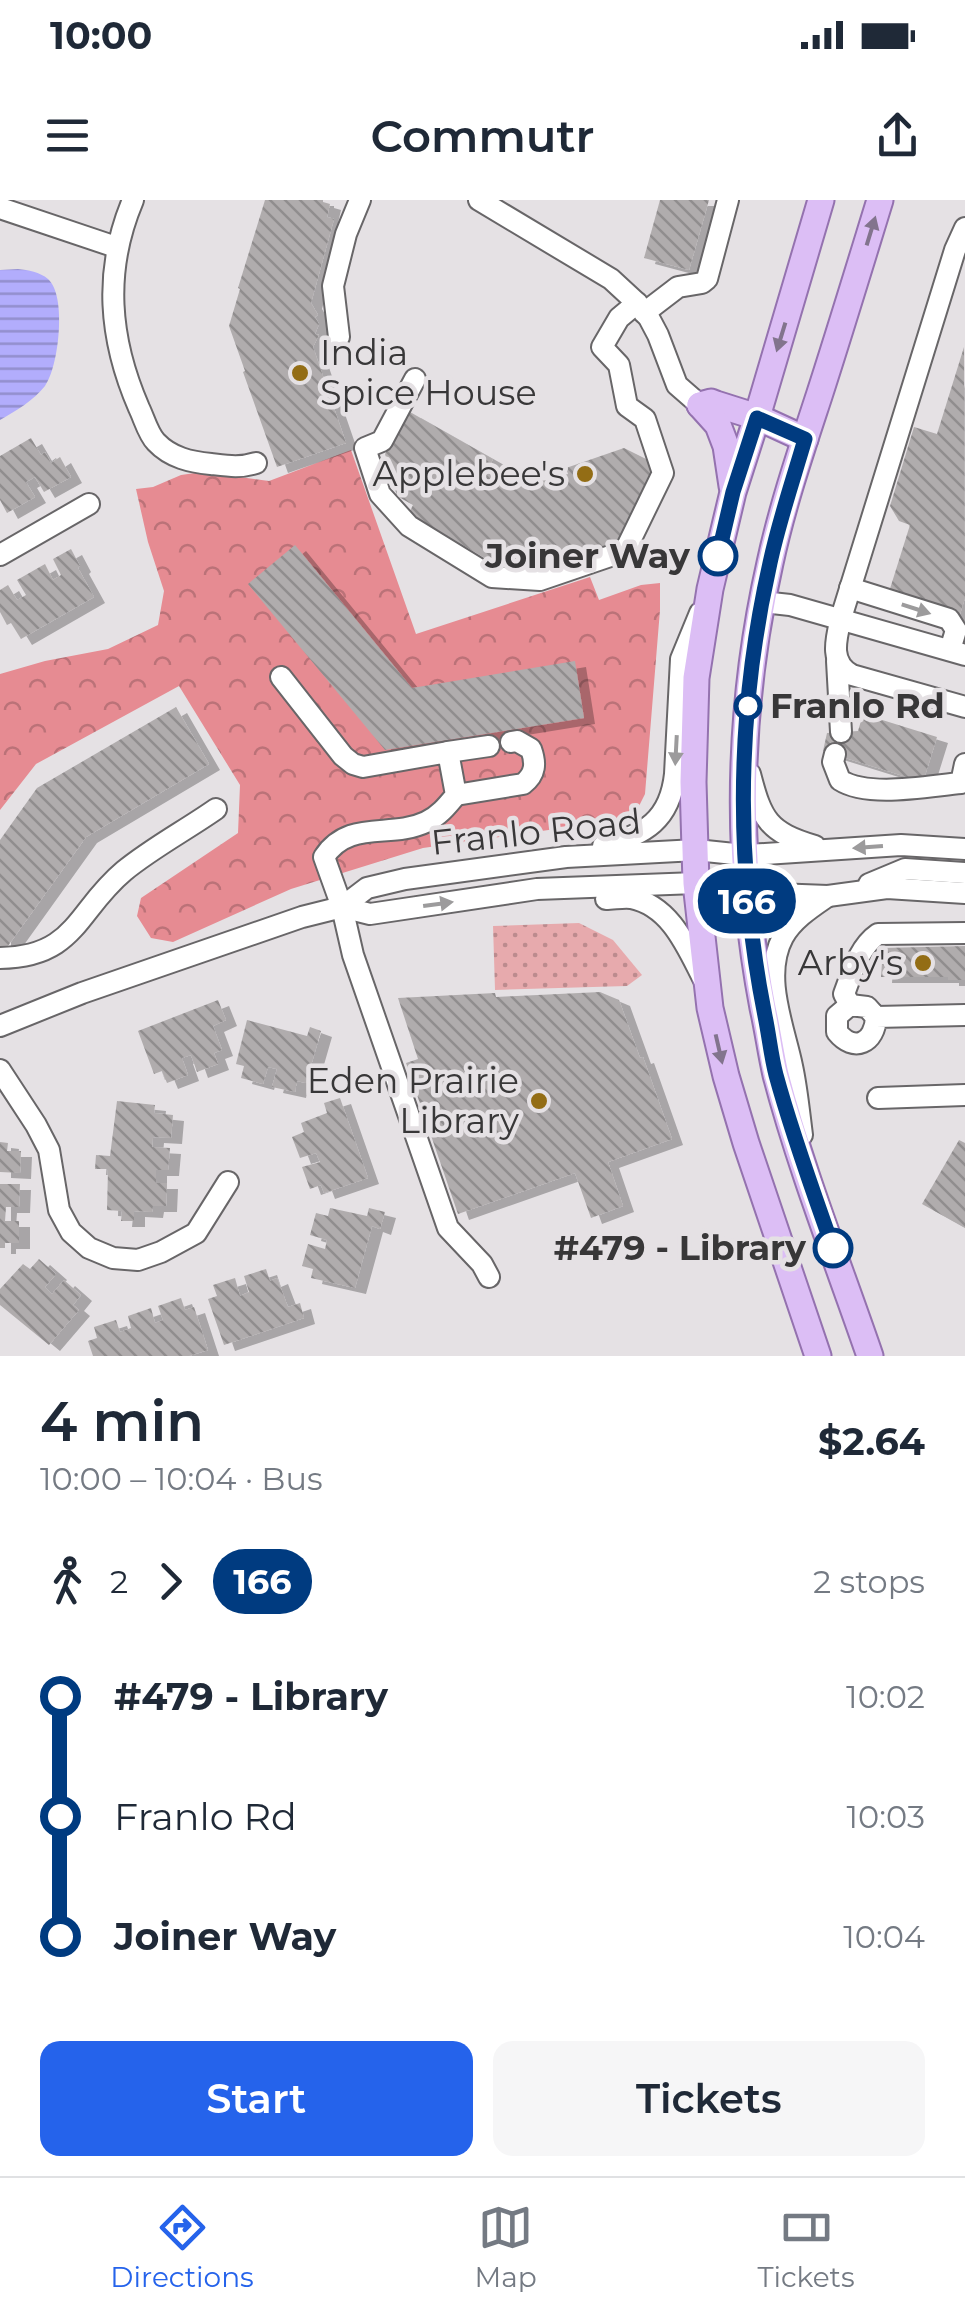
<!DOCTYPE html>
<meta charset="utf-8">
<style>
:root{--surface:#fff;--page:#f6f6f7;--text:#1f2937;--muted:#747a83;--line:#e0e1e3;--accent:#2563eb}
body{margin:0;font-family:Montserrat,sans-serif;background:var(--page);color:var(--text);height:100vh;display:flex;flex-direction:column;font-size:38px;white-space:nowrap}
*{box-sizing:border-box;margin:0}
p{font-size:32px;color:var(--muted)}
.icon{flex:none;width:55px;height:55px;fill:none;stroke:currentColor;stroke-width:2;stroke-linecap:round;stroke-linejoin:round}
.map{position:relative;height:1156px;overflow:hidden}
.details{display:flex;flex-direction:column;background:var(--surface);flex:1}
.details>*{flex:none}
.badge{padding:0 20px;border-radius:32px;font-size:35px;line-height:65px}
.map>.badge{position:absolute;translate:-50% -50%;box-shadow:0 0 0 5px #fff}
.legs{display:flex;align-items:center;gap:15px;height:110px;padding:0 40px;font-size:32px}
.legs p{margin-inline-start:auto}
.overview{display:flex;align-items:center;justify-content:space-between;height:170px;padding:0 40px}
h1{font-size:55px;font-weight:600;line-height:75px}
.primary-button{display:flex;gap:20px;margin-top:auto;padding:20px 40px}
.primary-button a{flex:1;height:115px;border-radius:20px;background:var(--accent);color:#fff;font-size:40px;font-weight:600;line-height:115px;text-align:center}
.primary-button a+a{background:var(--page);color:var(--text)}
ul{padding:0 40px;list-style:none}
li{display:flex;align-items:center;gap:35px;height:120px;font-size:38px}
li i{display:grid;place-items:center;width:15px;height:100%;margin:0 12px;background:currentColor}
li i::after{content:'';width:25px;height:25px;margin:-12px;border:8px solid;border-radius:50%;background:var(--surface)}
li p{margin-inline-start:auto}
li:first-child i{background:linear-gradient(#0000 50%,currentColor 0)}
li:last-child i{background:linear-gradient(currentColor 50%,#0000 0)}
.status{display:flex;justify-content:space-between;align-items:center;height:70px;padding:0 50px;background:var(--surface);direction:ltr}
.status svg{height:28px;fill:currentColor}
header{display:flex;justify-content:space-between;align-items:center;height:130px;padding:0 40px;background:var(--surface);font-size:45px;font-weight:600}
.menu{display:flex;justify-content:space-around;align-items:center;height:140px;border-top:2px solid var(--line);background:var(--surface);font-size:28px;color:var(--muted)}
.menu a{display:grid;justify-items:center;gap:5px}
.menu .selected{color:var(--accent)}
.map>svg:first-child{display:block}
.grass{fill:url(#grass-dots)}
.forest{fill:url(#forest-crowns)}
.water{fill:url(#water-rules)}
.building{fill:url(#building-back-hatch);filter:url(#shadow)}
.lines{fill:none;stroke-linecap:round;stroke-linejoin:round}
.minor-casing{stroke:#686668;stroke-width:24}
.major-casing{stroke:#9472af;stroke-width:29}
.minor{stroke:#fff;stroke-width:20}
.major{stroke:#dcbef5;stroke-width:25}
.oneway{fill:#82748d}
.oneway2{fill:#9c9b9c}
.line-1-casing{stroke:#fff;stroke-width:22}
.line-1{stroke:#003b80;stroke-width:15}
.poi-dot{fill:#936d15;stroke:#e5e1e4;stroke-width:4}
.stop-1-dot{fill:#fff;stroke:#003b80;stroke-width:5}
.labels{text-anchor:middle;stroke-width:9;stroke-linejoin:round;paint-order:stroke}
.poi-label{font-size:35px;fill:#383738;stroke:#e5e1e4;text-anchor:end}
.stop-label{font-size:35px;font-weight:bold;fill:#383738;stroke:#e5e1e4;text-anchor:end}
.street-label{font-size:35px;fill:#383738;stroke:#e5e1e4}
</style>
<div class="status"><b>10:00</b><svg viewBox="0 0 49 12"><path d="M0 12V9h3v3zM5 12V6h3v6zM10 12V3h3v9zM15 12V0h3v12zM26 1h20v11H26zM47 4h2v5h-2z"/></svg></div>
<header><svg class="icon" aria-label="menu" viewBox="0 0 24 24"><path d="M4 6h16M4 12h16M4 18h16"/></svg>Commutr<svg class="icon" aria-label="share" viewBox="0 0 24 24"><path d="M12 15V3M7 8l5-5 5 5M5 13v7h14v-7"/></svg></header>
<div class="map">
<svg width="965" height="1156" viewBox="0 0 965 1156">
<defs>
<pattern id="grass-dots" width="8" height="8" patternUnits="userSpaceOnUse" patternTransform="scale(2.5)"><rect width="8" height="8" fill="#e7aaad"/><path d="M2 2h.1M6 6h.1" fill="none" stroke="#bc8b8e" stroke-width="1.8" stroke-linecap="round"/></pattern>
<pattern id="forest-crowns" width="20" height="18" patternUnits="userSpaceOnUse" patternTransform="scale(2.5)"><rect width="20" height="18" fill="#e68b92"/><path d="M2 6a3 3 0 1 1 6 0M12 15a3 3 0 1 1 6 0" fill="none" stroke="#bb7278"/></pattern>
<pattern id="water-rules" width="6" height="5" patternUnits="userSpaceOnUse" patternTransform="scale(2.5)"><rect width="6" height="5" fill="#b2adfc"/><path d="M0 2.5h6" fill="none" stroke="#928ecd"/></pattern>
<pattern id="building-back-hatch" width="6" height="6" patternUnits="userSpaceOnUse" patternTransform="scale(2.5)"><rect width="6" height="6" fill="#b0acad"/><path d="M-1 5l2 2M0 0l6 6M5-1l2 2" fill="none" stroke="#908d8e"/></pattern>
<filter id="shadow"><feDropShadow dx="11" dy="6" stdDeviation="0" flood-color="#0004"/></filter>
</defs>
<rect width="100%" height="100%" fill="#e5e1e4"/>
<path class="grass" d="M579,723L613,740L642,775L627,786L495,790L493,726Z"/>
<path class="forest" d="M351,250L416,434L590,377L599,400L641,385L660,383V410L645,594L637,610L626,619L423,648L291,689L173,742L151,738L137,716L141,698L238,633L240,585L179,486L36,564L0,610V474L45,461L108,449L158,425L164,391L148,342L136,289L153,287L181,275L202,272L269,281Z"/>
<path class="water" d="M18,69C28,70 40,72 48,79C67,95 59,167 45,186C34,200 16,211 0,220V70Z"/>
<g class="building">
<path d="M265,0H323V2L330,4L327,17L334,19L311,103L318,115L315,117L319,124L315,134L319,135L313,147L346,243L277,267L243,172L245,171L229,126L240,89L238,88Z"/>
<path d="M660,0H709L689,70L644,58Z"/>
<path d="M964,147L965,398L959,417L888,395L910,325L899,321L890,306L914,227L937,234Z"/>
<path d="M410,212L493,259L490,265L513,278L515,273L540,275L543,281L568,274L566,268L624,248L648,260L653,275L616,345L539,371L498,366L409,313L413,305L397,296L385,254Z"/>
<path d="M31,238L41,255L45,252L51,263L60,257L71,277L44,292L35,277L26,282L35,297L7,313L0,300V256Z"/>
<path d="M295,345L412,488L575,461L584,518L385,550L248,384Z"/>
<path d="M71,349L80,366L78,368L94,397L21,439L11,423L7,425L0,412V390L8,385L17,400L26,395L17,380L45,364L53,380L61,375L53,359Z"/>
<path d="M176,507L209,564L86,637L5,750L0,746V640L37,588Z"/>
<path d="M863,514L937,537L923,582L823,551L827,533L858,531Z"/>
<path d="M965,746V780H948V777H881L883,748Z"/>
<path d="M600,792L619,800L640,858L643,857L672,939L608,962L623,1006L591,1018L575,973L458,1014L406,863L418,859L398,798L495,793L496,797Z"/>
<path d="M218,800L226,820L213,826L222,850L214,853L218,864L197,872L191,855L182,858L188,875L167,883L162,871L154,874L138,831Z"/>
<path d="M247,820L307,836L310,827L321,831L306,883L297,881L295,892L272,887L277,869L268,867L263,884L241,878L244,866L236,864Z"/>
<path d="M340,898L368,978L324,993L321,985L310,989L302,967L320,962L316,953L300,958L292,937L304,932L301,923L327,913L324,903Z"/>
<path d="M117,901L155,905L154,913L173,915L171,938L153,937L152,947L170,948L168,970H156V983H167L166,1006H153L152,1012L134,1011V1021H121L122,1011L107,1010L108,969H95L96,955L110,956Z"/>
<path d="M959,940L965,943V1028L922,1004Z"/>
<path d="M0,942L8,943L7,951H21L20,973L0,972Z"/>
<path d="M0,984H20L19,1007H6L5,1021H19V1043H5V1048H0Z"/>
<path d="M330,1008L367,1016L369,1008L385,1012L380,1029L372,1026L355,1088L311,1078L313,1069L302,1066L308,1044L325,1049L327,1040L310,1035L316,1013L328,1016Z"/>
<path d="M39,1059L56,1074L45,1087L52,1094L64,1080L81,1095L73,1105L79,1110L49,1145L0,1105V1089L23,1064L30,1069Z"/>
<path d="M266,1069L270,1081L277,1078L288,1107L300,1103L304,1118L224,1145L208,1099L217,1096L213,1085L235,1078L240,1096L249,1092L244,1076Z"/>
<path d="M181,1098L185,1110L194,1107L208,1150L189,1156H93L88,1141L97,1138L94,1127L116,1120L120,1132L131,1128L128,1116L151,1108L155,1123L163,1120L158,1106Z"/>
</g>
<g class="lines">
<defs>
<g id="minor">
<path d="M133,0C103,71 109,139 139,208C144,218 148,234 156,242C171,258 191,262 211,264C228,266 240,268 256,263"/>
<path d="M479,0L611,79L637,103L649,118L658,135L677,185L700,205"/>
<path d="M0,8L116,47"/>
<path d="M965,28L955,50L841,418C836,439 829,463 852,475L965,507"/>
<path d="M644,113L678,87L702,83L707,79L728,0"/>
<path d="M339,137L333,86L346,34L360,0"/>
<path d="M415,179L382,241L365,248L380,294L409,326L492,377L540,380L625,351L663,273L645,219L627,206L619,165L602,147L619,118L637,103"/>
<path d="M0,355L89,304"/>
<path d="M850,388L949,419L956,430L950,450"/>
<path d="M762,402L790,405L965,455"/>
<path d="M837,461L841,532"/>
<path d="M281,477L343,556L353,564L363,567L448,552L456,595C447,606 439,616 426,622C390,639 349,619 324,657L342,707L353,755L448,1028L482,1064L489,1077"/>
<path d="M448,552L489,546"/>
<path d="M835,554L833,562L840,580C868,598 928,586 961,583L965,564"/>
<path d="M750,574C762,620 768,632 815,646"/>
<path d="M456,595L523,584C536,574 536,563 531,549L517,541L511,542"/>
<path d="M603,646C645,635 670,620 675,574L681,459L700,413"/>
<path d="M869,684L905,669L965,673"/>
<path d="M606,699C614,699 623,697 631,698C672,706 688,750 705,782"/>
<path d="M342,707L370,714L537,689L696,683L775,694L828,696L887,688L965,693"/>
<path d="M0,758C76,757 76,711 124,671C152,648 186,630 216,609"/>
<path d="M850,805L844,794C852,773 859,747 878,734L965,733"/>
<path d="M876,817C875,843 854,853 837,832V816L850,805L867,807L876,817L965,815"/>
<path d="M0,826L82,793L302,717L342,707L367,688L405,679L566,657L696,650L744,655L765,654L901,645L965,649"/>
<path d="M0,870L36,925L49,950L59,1010L71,1032L89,1048L113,1058L138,1060L161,1052L196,1033L228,982"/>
<path d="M878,898L965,895"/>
<path d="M802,935C799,912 797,889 792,866C784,827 762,776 783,737C793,719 812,707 828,696"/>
</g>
<g id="major">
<path d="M700,205L711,202L716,204L757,217L805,239"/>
<path d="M700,205L718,225L726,246L732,286"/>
<path d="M818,1156L746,943L726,876L710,808L696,683L693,582L696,478L710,389L733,292L757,217L821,0"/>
<path d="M870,1156C838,1063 801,970 776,875C771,853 768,830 763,808C735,661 737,510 770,363C782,307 801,251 819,196C840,131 860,65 880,0"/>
</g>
</defs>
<use href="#minor" class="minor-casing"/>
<use href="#major" class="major-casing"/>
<use href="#minor" class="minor"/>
<use href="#major" class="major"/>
</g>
<defs><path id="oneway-solid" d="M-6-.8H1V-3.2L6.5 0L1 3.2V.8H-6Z" transform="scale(2.5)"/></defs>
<g class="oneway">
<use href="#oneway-solid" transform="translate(871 31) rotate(-73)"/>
<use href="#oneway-solid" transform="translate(781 137) rotate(107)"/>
<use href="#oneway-solid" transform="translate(719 849) rotate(77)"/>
</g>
<g class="oneway2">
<use href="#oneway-solid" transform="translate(916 409) rotate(18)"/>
<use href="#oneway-solid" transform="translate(676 550) rotate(93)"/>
<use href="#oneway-solid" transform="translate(868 647) rotate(176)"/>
<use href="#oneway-solid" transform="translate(438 704) rotate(-8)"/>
</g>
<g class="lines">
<defs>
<path id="line-1" d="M718,356L733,292L757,218L805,239C793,280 779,321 770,363C736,513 735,665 765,816C769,835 771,856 776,875C792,934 813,991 833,1048"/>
</defs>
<use href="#line-1" class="line-1-casing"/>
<use href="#line-1" class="line-1"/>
</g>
<g class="poi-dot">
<circle cx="300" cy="173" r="10"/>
<circle cx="585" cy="274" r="10"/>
<circle cx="923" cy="763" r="10"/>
<circle cx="539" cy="901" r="10"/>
</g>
<g class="stop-1-dot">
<circle cx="718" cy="356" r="18"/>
<circle cx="748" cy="506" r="12"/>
<circle cx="833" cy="1048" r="18"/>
</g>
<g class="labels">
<g class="poi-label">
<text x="320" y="165" text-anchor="start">India<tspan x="320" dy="40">Spice House</tspan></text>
<text x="565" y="286">Applebee's</text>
<text x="903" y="775">Arby's</text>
<text x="519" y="893">Eden Prairie<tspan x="519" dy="40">Library</tspan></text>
</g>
<g class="stop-label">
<text x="690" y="368">Joiner Way</text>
<text x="770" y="518" text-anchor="start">Franlo Rd</text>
<text x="806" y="1060">#479 - Library</text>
</g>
<g class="street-label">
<text transform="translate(536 632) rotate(-6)" y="12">Franlo Road</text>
</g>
</g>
</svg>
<b class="badge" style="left:747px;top:701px;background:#003b80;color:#fff">166</b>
</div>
<section class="details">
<div class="overview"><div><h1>4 min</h1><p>10:00 – 10:04 · Bus</p></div><b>$2.64</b></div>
<div class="legs"><svg class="icon" aria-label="walk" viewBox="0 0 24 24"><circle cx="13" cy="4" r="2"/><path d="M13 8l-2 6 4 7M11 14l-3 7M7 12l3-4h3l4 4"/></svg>2<svg class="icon" aria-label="forward" viewBox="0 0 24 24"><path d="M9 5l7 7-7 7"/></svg><b class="badge" style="background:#003b80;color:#fff">166</b><p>2 stops</p></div>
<ul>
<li><i style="color:#003b80"></i><b>#479 - Library</b><p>10:02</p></li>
<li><i style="color:#003b80"></i><span>Franlo Rd</span><p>10:03</p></li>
<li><i style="color:#003b80"></i><b>Joiner Way</b><p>10:04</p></li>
</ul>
<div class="primary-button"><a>Start</a><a>Tickets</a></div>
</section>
<nav class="menu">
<a class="selected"><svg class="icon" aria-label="directions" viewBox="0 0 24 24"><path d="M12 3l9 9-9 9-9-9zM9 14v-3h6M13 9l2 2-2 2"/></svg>Directions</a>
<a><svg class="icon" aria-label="map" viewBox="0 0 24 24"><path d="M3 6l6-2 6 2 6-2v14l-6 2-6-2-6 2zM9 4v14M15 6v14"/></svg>Map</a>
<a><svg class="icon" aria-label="tickets" viewBox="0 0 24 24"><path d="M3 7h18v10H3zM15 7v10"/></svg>Tickets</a>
</nav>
